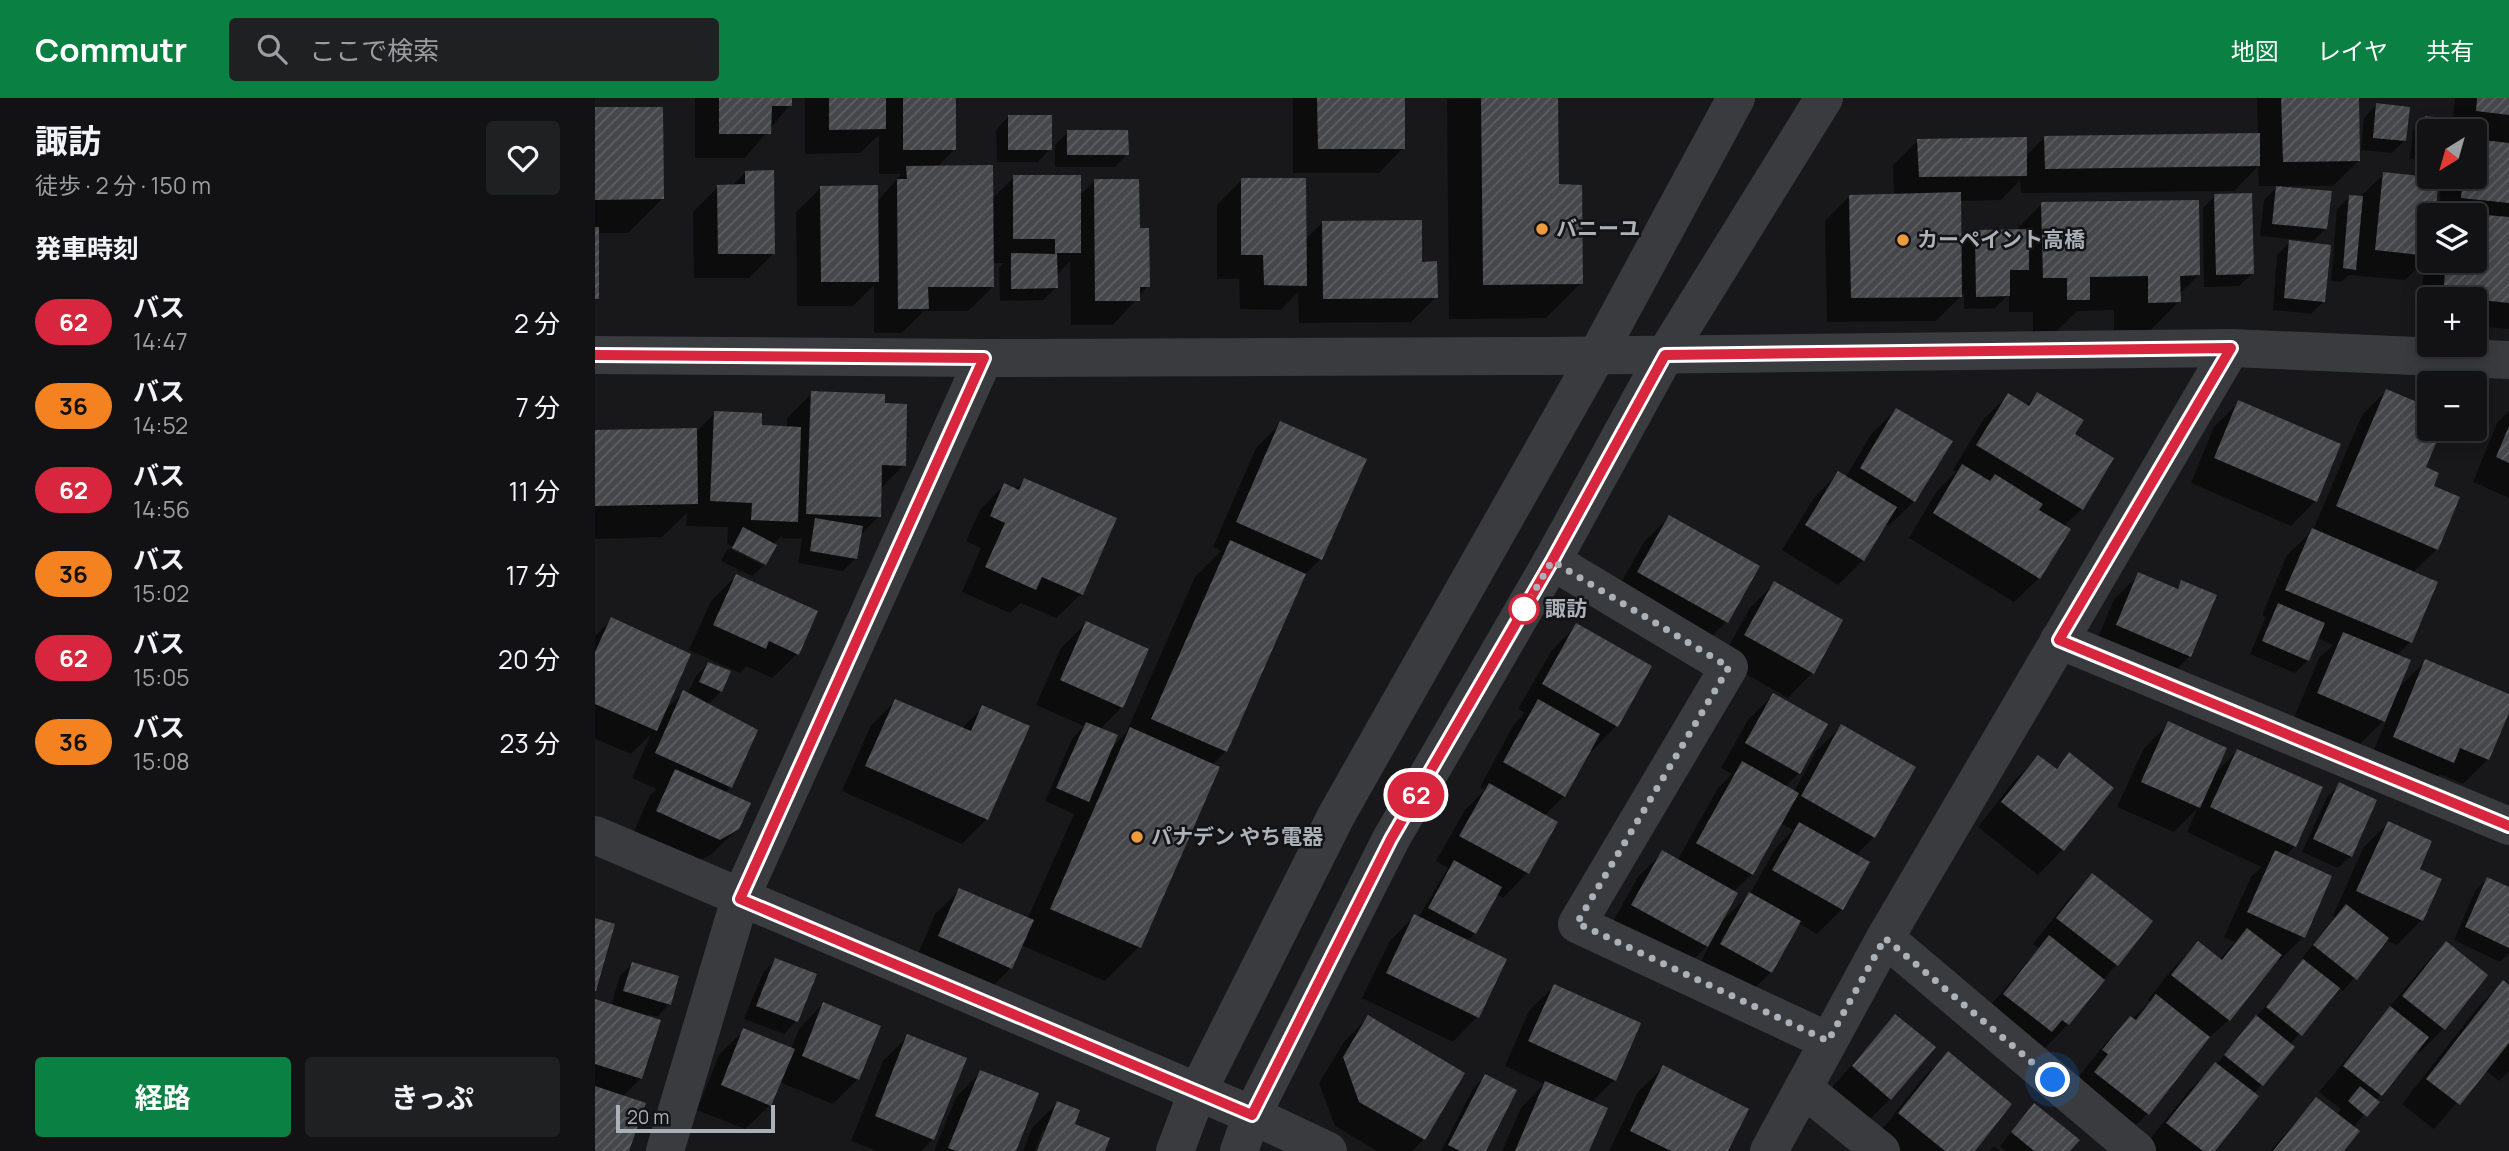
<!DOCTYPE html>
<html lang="ja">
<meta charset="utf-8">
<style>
:root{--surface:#121214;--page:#1f2022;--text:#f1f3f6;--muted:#9c9ea0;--line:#313234;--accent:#0b8043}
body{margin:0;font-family:Manrope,"Noto Sans JP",sans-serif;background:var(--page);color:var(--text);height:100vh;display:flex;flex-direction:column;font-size:26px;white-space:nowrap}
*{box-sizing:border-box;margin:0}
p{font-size:23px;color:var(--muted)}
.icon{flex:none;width:38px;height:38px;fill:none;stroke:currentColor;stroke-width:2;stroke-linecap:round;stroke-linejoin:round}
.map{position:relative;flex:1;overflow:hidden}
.details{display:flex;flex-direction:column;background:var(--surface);width:595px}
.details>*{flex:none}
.badge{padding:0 14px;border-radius:23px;font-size:24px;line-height:46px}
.needle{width:46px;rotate:217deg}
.buttons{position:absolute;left:1822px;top:21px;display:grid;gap:14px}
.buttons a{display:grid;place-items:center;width:70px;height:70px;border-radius:7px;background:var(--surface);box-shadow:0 4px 18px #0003,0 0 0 2px var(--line);font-size:35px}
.scale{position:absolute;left:21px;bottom:18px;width:159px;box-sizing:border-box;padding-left:7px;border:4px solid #abb1b9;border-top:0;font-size:19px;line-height:24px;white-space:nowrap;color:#abb1b9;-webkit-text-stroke:5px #131315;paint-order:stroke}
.you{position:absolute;width:35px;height:35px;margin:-18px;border:5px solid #fff;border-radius:50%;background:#1a73e8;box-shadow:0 0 0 10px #1a73e833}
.map>.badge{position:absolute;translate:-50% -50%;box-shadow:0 0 0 4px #fff}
h2{padding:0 35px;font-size:26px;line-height:63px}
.round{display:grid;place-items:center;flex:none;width:74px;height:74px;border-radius:7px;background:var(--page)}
.headline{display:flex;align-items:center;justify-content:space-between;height:119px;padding:0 35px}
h1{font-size:33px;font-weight:700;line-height:52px}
.primary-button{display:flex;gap:14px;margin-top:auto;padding:14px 35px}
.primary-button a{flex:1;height:80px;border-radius:7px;background:var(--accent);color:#fff;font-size:28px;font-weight:700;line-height:80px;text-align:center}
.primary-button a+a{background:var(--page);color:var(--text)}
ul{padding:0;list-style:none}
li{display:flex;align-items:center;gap:21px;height:84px;padding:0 35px}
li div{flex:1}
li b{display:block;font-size:26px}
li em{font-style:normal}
li .badge{min-width:77px;font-weight:700;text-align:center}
header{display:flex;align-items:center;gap:42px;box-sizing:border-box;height:98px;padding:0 35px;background:var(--accent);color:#fff}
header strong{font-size:33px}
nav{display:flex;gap:38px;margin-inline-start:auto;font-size:24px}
.search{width:490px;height:63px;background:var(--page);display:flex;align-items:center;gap:18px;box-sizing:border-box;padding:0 24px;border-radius:7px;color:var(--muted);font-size:26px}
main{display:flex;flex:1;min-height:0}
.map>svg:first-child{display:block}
.shadow{fill:#0007;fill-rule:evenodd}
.building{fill:url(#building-hatch)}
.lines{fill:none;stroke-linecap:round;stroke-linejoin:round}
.minor{stroke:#393b3f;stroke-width:38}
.line-casing{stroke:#fff;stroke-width:16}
.line{stroke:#d7263d;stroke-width:10}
.walk{stroke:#abb1b9;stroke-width:7;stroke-dasharray:0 12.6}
.poi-dot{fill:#ec9b3e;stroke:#131315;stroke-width:2.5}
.stop-dot{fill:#fff;stroke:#d7263d;stroke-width:3.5}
.labels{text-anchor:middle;stroke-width:5;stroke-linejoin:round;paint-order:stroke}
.poi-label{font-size:21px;font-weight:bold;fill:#abb1b9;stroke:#131315;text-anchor:start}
.stop-label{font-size:21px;font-weight:bold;fill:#abb1b9;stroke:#131315;text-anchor:start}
</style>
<header>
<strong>Commutr</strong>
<div class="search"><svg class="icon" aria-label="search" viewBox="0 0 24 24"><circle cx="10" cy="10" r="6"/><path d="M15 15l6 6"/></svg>ここで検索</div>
<nav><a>地図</a><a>レイヤ</a><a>共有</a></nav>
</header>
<main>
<section class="details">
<div class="headline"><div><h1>諏訪</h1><p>徒歩 · 2 分 · 150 m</p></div><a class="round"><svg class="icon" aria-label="heart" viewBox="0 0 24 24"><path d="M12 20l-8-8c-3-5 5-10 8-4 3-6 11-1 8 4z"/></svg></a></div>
<h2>発車時刻</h2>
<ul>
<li><span class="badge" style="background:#d7263d;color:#fff">62</span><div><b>バス</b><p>14:47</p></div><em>2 分</em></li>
<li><span class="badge" style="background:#f58220;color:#111">36</span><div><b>バス</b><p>14:52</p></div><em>7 分</em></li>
<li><span class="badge" style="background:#d7263d;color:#fff">62</span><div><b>バス</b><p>14:56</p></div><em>11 分</em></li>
<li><span class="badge" style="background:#f58220;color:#111">36</span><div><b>バス</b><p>15:02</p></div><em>17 分</em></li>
<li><span class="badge" style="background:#d7263d;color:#fff">62</span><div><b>バス</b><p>15:05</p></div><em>20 分</em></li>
<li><span class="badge" style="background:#f58220;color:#111">36</span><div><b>バス</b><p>15:08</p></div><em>23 分</em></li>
</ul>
<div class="primary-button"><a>経路</a><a>きっぷ</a></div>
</section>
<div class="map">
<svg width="1914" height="1053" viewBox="0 0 1914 1053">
<defs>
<pattern id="building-hatch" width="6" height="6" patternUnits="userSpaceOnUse" patternTransform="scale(1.75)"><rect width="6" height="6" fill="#45474a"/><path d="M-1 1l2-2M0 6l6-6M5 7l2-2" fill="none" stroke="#5d5f62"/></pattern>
</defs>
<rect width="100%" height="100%" fill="#18181a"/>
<g class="shadow">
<path d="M100,0H195V7L150,60H100Z"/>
<path d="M210,0H359L360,51L341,70L397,101L419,79L484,98L499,83L543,132L553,188L518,227H476L475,163L461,178V190L448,202L405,203L404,170L409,165H397L398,189L373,213H329L307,235H279V187L258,208H202L201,114L226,90L282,104L306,76H284V37L265,55L210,56Z"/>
<path d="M698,0H808V50L784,75H698Z"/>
<path d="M961,0L962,88L986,185L951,220L854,221L852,1Z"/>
<path d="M1662,0H1762L1763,63L1738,88H1693L1731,130L1718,143L1665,138L1669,102L1683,88H1664L1663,68L1639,93L1426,95L1425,82L1406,102L1364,103L1365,149L1381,133H1420L1447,106L1604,177L1584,196V203L1550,238L1519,239V212L1482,213L1459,236H1438V214H1414V196L1400,210L1369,211V195L1341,223L1232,224L1230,123L1255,98L1299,97L1298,67L1323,42L1430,59L1449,40L1663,36Z"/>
<path d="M1860,0H1914V231L1880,228V201H1834V223L1824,222L1830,163L1810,182L1754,177L1746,184L1736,183L1742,111L1755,98L1765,99L1789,76L1842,81L1839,117H1834V163H1880V117H1843L1847,79H1880V33H1857Z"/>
<path d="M1781,7L1810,42L1797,55L1766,52L1769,20Z"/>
<path d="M0,10L67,101L33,135H2L0,203Z"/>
<path d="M413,19L455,51L443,64H402L401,32Z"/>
<path d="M1831,20L1847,22L1846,33H1834L1832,63L1815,61L1818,33Z"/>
<path d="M473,34L532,56L520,69H460V47Z"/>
<path d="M151,74L178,156L154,180H99L98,114L123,89L137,88Z"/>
<path d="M647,82L710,142L727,125L826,165L841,199L816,224L704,225L703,194L686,212L645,211L644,181H622V107Z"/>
<path d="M1620,98L1657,176L1644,188L1609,189L1608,110Z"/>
<path d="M1695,144L1729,203L1716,216L1678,212L1682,157Z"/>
<path d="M1791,293L1834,311V331H1845L1828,370L1837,389L1842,451L1817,475L1815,544L1801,558V592L1831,563L1914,598V611L1893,661L1868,686L1845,676L1833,688L1774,664L1793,618L1764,647L1699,620L1724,560L1738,547L1722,540L1713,562L1700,575L1655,556L1671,519L1667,517L1692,457L1718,432L1767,317Z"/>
<path d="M217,295L289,306L309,367L285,391L284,418L264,439L261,460L248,473L203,465L207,441L187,440V437L178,447L170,466L157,478L126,463L133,450L168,467V463L132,446L133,429L91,428L92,415L67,439L0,441V334L103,332L120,315L165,329L192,330V320Z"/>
<path d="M1442,296L1478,336L1487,411L1468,429L1444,480L1419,504L1314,440L1342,393L1361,374L1358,372L1388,322L1413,297L1431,308Z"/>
<path d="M1644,304L1720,403L1696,428L1596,385L1619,329Z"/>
<path d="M1301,312L1319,403L1294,428L1290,425L1268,462L1243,487L1187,452L1219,400L1243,375L1251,379L1276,336Z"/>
<path d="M1914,313V400L1878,384L1902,325Z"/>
<path d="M686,325L726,461L707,479L631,653L617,667L544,849L510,883L426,847L416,870L391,895L320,863L340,816L365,792L432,822L479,716L450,703L478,639L489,628L441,607L466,550L491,525L527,609L504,632L515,652L531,635L600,479L626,453L618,449L661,350Z"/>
<path d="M430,382L486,496L461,520L426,505L415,515L367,494L386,450L371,443L385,412L409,387L419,392Z"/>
<path d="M1074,419L1131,524L1107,548L1018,499L1049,444Z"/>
<path d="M1544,477L1580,492L1587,485L1595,558L1570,583L1498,552L1519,501Z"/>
<path d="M141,478L202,556L177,580L151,568L145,575L94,552L116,503Z"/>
<path d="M1180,485L1217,575L1193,600L1126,562L1155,510Z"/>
<path d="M16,522L68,614L88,595L92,597L101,578L113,566L126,593L112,607L136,689L130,695L143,730L117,756L99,765L37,738L55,697L62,691L37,680L56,636L36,656L0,641V538Z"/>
<path d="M982,527L1055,568L1021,628L997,653L994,652L969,698L949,718L961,725L932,775L908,800L901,796L880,835L872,843L910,862L882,919L858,944L767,900L795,843L819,818L823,820L853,770L841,763L870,712L890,692L885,689L918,628L930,615L923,611L957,552Z"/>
<path d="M1178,597L1204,675L1190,689L1199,694L1221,653L1246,629L1279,739L1260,758L1247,811L1222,836L1203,825L1176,874L1151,899L1102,871L1115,845L1087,873L1013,832L1043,779L1067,755L1082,763L1123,690L1137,676L1126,670L1153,622ZM1185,725L1198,732L1180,751L1155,796L1126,824L1138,794L1157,776Z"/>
<path d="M301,603L366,631L388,609L392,721L367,746L247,693L276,627Z"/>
<path d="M1574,626L1620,675L1642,653L1700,748L1690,758L1708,839L1684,863L1681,862L1634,922L1608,945L1552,1016L1528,1040L1476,999L1489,982L1484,978L1511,945L1555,904L1553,902L1578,870L1603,846L1624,862L1640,844L1629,839L1656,779L1666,769L1592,734L1602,711L1579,734L1522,709L1549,650Z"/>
<path d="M1475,657L1516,690L1467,752L1443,777L1383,729L1419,683L1443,659L1460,671Z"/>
<path d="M1744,687L1756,758L1743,770L1707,754L1732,699Z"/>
<path d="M1793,725L1822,772L1827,822L1802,847L1791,842L1748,893L1743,889L1695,947L1617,1053H1551L1548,1050L1595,991L1621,967L1709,862L1707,860L1740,819L1738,818L1768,750Z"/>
<path d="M1497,777L1556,823L1473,926L1449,951L1384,921L1444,850L1438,846L1473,802Z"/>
<path d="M1893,781L1914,791V855L1905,864L1859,842L1880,793Z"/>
<path d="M1851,845L1848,931L1824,955L1821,953L1758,1030L1747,1053H1675L1721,1001L1741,1017L1746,1011L1724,994L1827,870Z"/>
<path d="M180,862L201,923L189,936L149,921L168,875Z"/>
<path d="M37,866L74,906L62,919L53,916L46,980L27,999L33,1053H0V903L16,908L25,878Z"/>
<path d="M1908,885L1914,889V973L1904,983L1890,972L1839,1031L1807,1006L1883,909Z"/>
<path d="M959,888L1019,982L996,1005L993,1053H907L926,1010L949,986L910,968L934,913Z"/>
<path d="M228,906L263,981L238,1006L184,984L175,1007L150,1031L102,1012L124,957L149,932L196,951L204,931Z"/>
<path d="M1300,918L1295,1001L1271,1025L1233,994Z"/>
<path d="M773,919L829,1041L817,1053H782L740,1028L724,985L749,944Z"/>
<path d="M313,938L338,1041L326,1053H282L256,1043L288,963Z"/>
<path d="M1353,956L1378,1053H1295L1280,1040L1328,980Z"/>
<path d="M1068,969L1131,1053H1014L1043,994Z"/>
<path d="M386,974L419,1053H339L361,999Z"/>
<path d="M890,978L889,1053H846L878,991Z"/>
<path d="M462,1005L477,1027L508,1053H444L452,1032H448L440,1053H428L437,1030Z"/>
<path d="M1427,1020L1473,1053H1411L1405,1048Z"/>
<path d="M1399,1048L1405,1053H1394Z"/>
</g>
<g class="building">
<path d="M124,0H197V8H177L176,36H124Z"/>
<path d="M234,0H291V31L234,32Z"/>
<rect x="308" y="0" width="53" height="52"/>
<path d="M722,0H810V51H723Z"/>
<path d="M886,0H963L964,86L987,87L988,186L888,187Z"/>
<path d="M1686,0H1764L1765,63L1688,64Z"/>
<path d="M1882,0H1914V17L1881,13Z"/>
<path d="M1781,5L1815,9L1811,43L1778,40Z"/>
<path d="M0,9H68L69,101L0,102Z"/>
<rect x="413" y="17" width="44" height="35"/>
<path d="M1830,18L1849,20L1848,33H1834V50L1827,49Z"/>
<path d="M472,32H533L534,57H472Z"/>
<path d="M1665,35V68L1450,71L1449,38Z"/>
<path d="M1432,39V78L1324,79L1322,41Z"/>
<path d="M1880,41L1914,45V105L1866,100L1868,79H1880Z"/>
<path d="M398,67L399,189H333L334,211H303L302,81H312L311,68Z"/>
<path d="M179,72L180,156H123L122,87L150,86V73Z"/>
<path d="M1788,74L1844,80L1840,117H1834V158L1780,152Z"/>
<path d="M418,77H486V155H462L463,190L416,191V155L460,156V141H418Z"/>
<path d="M646,80H711L712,188L669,187L668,157H646Z"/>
<path d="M499,81H544L545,130H554L555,189H545V203H500Z"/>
<path d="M283,87L284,184H226L225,88Z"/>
<path d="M1681,88L1737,93L1732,131L1677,126Z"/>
<path d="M1366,94L1367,199L1256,200L1254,97Z"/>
<path d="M1657,95L1659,176L1621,177L1619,96Z"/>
<path d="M1754,97L1768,98L1761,172L1748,170Z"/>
<path d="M1604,102L1605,177L1585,178L1586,204L1553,205V178L1495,179V202H1472V180H1448L1446,104Z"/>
<path d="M1880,116L1914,119V205L1848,198L1851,163H1880Z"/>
<path d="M827,122V164L842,163L843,200L728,201L727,123Z"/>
<rect x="0" y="129" width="4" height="72"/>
<path d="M1434,131V172H1415V198L1381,199L1380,132Z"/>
<path d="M1694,142L1736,147L1730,204L1689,200Z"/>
<path d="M1791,291L1834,309V331H1847L1831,369L1844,375L1839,388L1865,399L1843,452L1741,408Z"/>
<path d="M216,293L290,296V305L312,306L311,368L287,367L286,419L211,416Z"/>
<path d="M1442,294L1489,322L1480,336L1519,360L1488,412L1381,347L1413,295L1434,308Z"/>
<path d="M1643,302L1746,346L1722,404L1619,360Z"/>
<path d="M1301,310L1358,343L1320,404L1265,370Z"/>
<path d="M119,313L167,315V327L206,329L203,424L156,422L157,405L115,403Z"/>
<path d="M685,323L772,361L727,462L641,424Z"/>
<path d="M1914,328V365L1901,359Z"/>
<path d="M102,330L103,406L0,408V332Z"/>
<path d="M1367,366L1395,383L1400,376L1448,406L1444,412L1476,431L1445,481L1338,415Z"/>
<path d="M1243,373L1302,409L1269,463L1210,427Z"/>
<path d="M429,380L522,420L488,497L447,479L441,492L390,469L410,425L395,418L409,385L424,392Z"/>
<path d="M1074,417L1165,468L1133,525L1042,474Z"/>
<path d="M220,420L268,428L262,461L215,453Z"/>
<path d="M148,429L182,447L171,467L137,450Z"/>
<path d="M1717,430L1843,484L1817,545L1690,492Z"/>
<path d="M635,442L711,476L632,654L556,621Z"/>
<path d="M1543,474L1583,491L1586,482L1622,497L1596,559L1521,527Z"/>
<path d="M141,476L223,513L204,557L174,543L171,551L118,527Z"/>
<path d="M1179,483L1248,522L1219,576L1149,537Z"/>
<path d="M1683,505L1730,525L1714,563L1667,543Z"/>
<path d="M16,519L96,556L62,633L0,606V554Z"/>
<path d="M491,523L554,551L528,610L465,582Z"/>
<path d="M981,525L1057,568L1023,629L947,586Z"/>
<path d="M1748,534L1816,562L1790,624L1722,595Z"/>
<path d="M1830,561L1914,596V615L1894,662L1865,650L1859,665L1798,639Z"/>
<path d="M113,564L136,573L127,594L104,584Z"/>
<path d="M88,592L163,632L137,690L60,655Z"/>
<path d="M1178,595L1233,626L1205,676L1150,645Z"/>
<path d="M300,601L376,633L387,607L435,628L393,722L270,668Z"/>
<path d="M943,601L1005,636L970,699L908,664Z"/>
<path d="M1573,623L1632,650L1605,710L1546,684Z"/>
<path d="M491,624L523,637L494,704L461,690Z"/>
<path d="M1246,626L1321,669L1280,740L1206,698Z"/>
<path d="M535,629L625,669L546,850L455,811Z"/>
<path d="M1642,651L1728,689L1701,749L1615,709Z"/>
<path d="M1474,654L1519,690L1469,753L1406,704L1443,657L1462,671Z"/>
<path d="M1147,663L1204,695L1158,777L1101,745Z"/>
<path d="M80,671L156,705L144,731L125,742L61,713Z"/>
<path d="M1744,684L1782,702L1757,759L1718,741Z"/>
<path d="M894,685L963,724L934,776L864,738Z"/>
<path d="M1793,723L1837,743L1825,771L1847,781L1828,823L1761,793Z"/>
<path d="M1204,724L1275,764L1248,812L1177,772Z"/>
<path d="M1067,752L1143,795L1113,849L1036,807Z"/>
<path d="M1680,752L1737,778L1710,840L1652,814Z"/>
<path d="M859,762L907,789L881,836L833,810Z"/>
<path d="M1497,775L1558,823L1523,868L1461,820Z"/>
<path d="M1892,779L1914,789V850L1870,829Z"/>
<path d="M364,790L439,822L417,871L343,838Z"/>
<path d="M1154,794L1206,823L1177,875L1125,846Z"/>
<path d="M1751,806L1794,840L1762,882L1718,847Z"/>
<path d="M819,816L912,861L884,920L791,875Z"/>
<path d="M0,820L20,826L1,893H0Z"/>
<path d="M1652,830L1687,857L1635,923L1576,877L1603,843L1627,862Z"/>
<path d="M1454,837L1510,882L1474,927L1467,922L1457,934L1408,896Z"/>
<path d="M1851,843L1893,877L1850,932L1807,898Z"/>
<path d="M180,860L222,876L203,924L161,908Z"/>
<path d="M1708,861L1745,890L1707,938L1671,909Z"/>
<path d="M37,864L84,878L76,907L28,893Z"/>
<path d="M1908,882L1914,887V945L1865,1007L1831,981Z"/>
<path d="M959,886L1046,925L1021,983L933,943Z"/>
<path d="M1561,896L1615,939L1554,1017L1499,974L1513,956L1507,952L1535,918L1541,922Z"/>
<path d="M0,901L66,922L47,981L0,966Z"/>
<path d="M228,904L286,928L264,982L207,958Z"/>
<path d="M1795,908L1834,939L1787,998L1748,968Z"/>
<path d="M1300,916L1341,949L1296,1002L1257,968Z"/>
<path d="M773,917L870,975L830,1042L764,1004L748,959Z"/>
<path d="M1661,917L1700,949L1668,988L1629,957Z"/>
<path d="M148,930L200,951L176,1008L126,987Z"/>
<path d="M312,936L372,960L339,1042L280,1018Z"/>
<path d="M1353,953L1417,1006L1380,1053H1350L1303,1015Z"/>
<path d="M1620,964L1664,998L1620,1053H1608L1571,1025Z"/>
<path d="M1068,967L1154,1011L1133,1053H1076L1035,1033Z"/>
<path d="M385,972L444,995L421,1053H361L353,1050Z"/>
<path d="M890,976L922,992L891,1053H865L853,1047Z"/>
<path d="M950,983L1013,1010L994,1053H920Z"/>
<path d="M0,988L51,1005L34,1053H0Z"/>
<path d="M1765,988L1785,1004L1772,1019L1753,1003Z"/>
<path d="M1721,999L1765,1033L1749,1053H1678Z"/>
<path d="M462,1003L485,1012L480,1026L515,1040L510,1053H442Z"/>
<path d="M1439,1005L1485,1042L1475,1053H1439L1416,1034Z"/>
</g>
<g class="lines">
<g class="minor">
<path d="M0,257L389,260L953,258L1636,250L1914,262"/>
<path d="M957,463L1134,569L982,826L1233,943"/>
<path d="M1464,542L1914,728"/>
<path d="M0,737L657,1017L733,1053"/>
<path d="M1290,840L1542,1053"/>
<path d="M1208,990L1286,1053"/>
<path d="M70,1053L145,801L389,260"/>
<path d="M580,1053L602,995L741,718L1002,257L1141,0"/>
<path d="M644,1053L657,1017L796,741L957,463L1070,257L1229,0"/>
<path d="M1174,1053L1290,840L1636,250"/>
</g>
</g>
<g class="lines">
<defs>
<path id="line" d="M0,257L389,260L145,801L657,1017L796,741L957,463L1070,257L1636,250L1464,542L1914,728"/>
</defs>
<use href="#line" class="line-casing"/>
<use href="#line" class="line"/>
<path class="walk" d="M929,511L957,463L1134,569L982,825L1233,943L1290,840L1458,982"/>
</g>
<g class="poi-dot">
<circle cx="947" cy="131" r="7"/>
<circle cx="1308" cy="142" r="7"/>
<circle cx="542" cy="739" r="7"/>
</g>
<circle class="stop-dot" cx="929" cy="511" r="14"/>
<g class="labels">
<g class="poi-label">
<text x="961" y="138">バニーユ</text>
<text x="1322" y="149">カーペイント高橋</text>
<text x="556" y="746">パナデン やち電器</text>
</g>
<g class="stop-label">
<text x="950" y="518">諏訪</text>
</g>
</g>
</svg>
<div class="buttons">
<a><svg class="needle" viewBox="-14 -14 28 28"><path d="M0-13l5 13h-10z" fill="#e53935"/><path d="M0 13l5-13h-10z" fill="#9c9ea0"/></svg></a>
<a><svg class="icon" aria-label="layers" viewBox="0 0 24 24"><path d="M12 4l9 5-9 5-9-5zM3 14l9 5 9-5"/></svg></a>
<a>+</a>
<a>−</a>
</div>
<div class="scale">20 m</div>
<div class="you" style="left:1458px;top:982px"></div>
<b class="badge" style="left:821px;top:697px;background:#d7263d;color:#fff">62</b>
</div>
</main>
